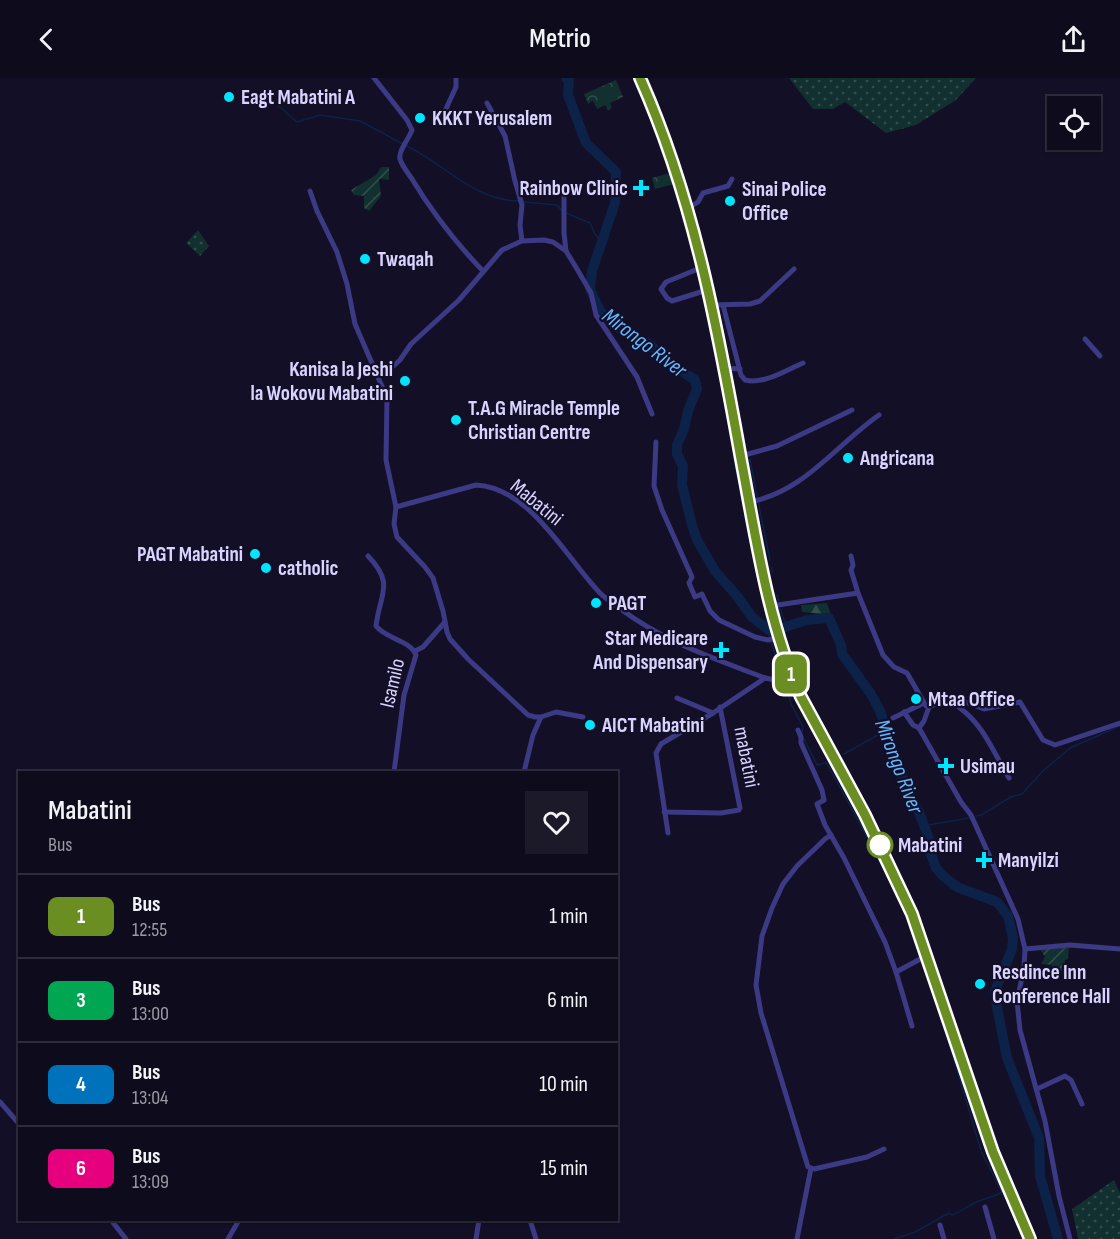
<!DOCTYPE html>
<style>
:root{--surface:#0e0b1c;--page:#1c1929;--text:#f1f3f6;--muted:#9b9ba3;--line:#2e2b3b}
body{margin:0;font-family:"Sofia Sans Condensed",sans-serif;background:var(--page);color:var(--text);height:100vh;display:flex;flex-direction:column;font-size:22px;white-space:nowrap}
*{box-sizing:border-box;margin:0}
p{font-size:20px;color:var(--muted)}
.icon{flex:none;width:33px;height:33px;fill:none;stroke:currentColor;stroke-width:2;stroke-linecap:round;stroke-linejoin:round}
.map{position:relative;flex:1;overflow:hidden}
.details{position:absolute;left:18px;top:693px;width:600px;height:450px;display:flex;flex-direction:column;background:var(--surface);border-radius:0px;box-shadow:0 2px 4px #0004,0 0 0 2px var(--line)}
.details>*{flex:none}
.badge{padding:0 12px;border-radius:9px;font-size:21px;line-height:39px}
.fabs{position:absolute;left:1047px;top:18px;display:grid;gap:12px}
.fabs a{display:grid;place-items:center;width:54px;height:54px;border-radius:0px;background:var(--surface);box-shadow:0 2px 4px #0004,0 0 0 2px var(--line);font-size:30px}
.map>.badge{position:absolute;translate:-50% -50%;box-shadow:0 0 0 3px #fff}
.round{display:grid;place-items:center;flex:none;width:63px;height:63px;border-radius:0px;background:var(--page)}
.summary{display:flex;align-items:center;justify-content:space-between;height:102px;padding:0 30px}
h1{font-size:28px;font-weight:600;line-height:45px}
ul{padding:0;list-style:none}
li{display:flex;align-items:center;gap:18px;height:84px;padding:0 30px;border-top:2px solid var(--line)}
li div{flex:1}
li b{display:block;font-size:22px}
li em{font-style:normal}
li .badge{min-width:66px;font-weight:700;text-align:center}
header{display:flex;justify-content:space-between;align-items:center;height:78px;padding:0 30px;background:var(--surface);font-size:27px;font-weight:600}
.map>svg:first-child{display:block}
.grass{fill:url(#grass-dots)}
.forest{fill:url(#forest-firs)}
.park{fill:url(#park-crowns)}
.garden{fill:url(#garden-furrows)}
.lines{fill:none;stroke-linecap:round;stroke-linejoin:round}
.stream{stroke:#0c2248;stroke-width:1.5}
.river{stroke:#0c2248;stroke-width:10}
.street{stroke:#3d3a85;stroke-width:5}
.highway{stroke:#ff4fa3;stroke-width:9}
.line-casing{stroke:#fff;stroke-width:14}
.line{stroke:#6b8e23;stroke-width:9}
.poi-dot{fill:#00e5ff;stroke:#130f26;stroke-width:2}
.stop-dot{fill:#fff;stroke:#6b8e23;stroke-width:3}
.labels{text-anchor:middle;stroke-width:4.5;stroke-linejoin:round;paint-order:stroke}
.poi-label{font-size:21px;font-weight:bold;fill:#d9d4ff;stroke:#130f26;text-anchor:start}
.street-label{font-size:21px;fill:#d9d4ff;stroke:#130f26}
.stop-label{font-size:21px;font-weight:bold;fill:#d9d4ff;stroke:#130f26;text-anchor:start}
.water-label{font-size:22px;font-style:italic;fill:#62b6ff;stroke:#130f26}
</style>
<header><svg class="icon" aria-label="back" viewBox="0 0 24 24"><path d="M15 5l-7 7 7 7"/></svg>Metrio<svg class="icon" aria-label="share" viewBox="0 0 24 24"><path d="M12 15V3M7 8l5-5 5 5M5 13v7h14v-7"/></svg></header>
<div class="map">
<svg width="1120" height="1161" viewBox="0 0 1120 1161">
<defs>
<pattern id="grass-dots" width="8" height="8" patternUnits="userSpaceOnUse" patternTransform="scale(1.5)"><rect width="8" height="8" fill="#12302f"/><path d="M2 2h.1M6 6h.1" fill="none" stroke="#344d4e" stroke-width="1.8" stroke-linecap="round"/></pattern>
<pattern id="forest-firs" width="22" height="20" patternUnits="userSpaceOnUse" patternTransform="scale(1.5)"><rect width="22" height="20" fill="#12302f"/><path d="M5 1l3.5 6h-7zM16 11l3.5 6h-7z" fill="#344d4e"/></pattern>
<pattern id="park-crowns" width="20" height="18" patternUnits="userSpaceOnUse" patternTransform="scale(1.5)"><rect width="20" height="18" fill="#12302f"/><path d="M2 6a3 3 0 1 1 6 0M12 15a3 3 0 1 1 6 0" fill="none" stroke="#344d4e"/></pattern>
<pattern id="garden-furrows" width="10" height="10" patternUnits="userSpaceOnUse" patternTransform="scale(1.5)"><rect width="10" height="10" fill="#12302f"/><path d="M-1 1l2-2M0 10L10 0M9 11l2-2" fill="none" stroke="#344d4e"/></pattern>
</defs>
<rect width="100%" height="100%" fill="#130f26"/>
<g class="grass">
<path d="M789,0H976L956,22L916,47L886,55L845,24L833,31H813Z"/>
<path d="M198,152L209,168L200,178L186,165Z"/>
<path d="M1114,1102L1120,1115V1161H1078L1072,1131Z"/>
</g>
<path class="forest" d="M827,525L831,537L802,534L801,527Z"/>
<g class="park">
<path d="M616,2L623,19L610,25L612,30L608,32L605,27L597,31L593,23L588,26L584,16Z"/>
<path d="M670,95L674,106L655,111L652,100Z"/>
</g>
<g class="garden">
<path d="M381,89H389V102L379,101L381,118L369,133L364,130V118L354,117L351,112L376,97Z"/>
<path d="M1069,870L1068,881L1065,882L1063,893L1052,891V887L1041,886L1045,879L1040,871Z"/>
</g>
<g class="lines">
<g class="stream">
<path d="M279,28L297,44L320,37L360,43L403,66"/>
<path d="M407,68C444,86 475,123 519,123"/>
<path d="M524,124L557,127L562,133"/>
<path d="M566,135L590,145L595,156L603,165"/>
<path d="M750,381L757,419"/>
<path d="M735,387L767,542L765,550"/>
<path d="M758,423L770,482"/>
<path d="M772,489V494"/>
<path d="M777,517L779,523"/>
<path d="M780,530L784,542L791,548"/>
<path d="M767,552L769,559"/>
<path d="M771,564L782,597"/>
<path d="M785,604L791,626L803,649L802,654"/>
<path d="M804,661L817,687L825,685"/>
<path d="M844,676L885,653"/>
<path d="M826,684C850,728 875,771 896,816"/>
<path d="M976,738L981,737L1011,719L1022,716L1043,693L1070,670L1120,648"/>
<path d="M923,748L969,740"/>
<path d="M894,1161L915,1154L949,1135L952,1137C961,1134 967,1129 974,1125C984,1121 993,1119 1002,1114L981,1073L936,920"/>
</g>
<g class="river">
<path d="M566,0L569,2L568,17L586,65L616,94L615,125L592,193L590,211L600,233L620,251L651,267L664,281L695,302L697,311L688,333L684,351L677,367V376L683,388L682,407L692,447L697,462L715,493L737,518L752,539L769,552"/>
<path d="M785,549L807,542L829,540L841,567L842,576L871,616L880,633L901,694L904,708L919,734L929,761V771L936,790L943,798L957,809L997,824L1008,838L1013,860L1012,871L995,913L997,929L1007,980L1039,1060L1040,1098L1058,1161"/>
</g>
<g class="street">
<path d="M374,0L407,42L412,52C409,61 398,73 400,81C402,88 408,95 412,101C432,134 456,165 483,193"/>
<path d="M487,25L505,58L515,103L522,127L520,147L522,163"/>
<path d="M445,33L456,9V0"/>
<path d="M564,112V155L566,173"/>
<path d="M310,113L317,133L337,174L347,206L355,246L387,320L386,382L396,429L394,446L397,459L425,489L433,500L443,533L447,554L450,561L468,581L528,637L535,639H541"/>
<path d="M687,131L698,124L703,115L728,108L732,101"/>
<path d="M703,189L666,204L661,211L667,220L672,223L707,212"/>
<path d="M712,227L750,226L760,223L794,191"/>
<path d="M723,227L741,297L745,302C763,307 786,292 803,285"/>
<path d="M1085,261L1100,278"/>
<path d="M723,290L740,291"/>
<path d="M378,296L389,292L400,282L411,266L459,222L502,172L522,163L544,162L553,164L566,173L577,191L591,215L596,237L637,299L652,336"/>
<path d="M656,364L654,408L662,432L692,499L689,505L695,519L702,516L710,533L719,542L755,559L768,562L779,560"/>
<path d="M741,378L777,368L852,332"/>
<path d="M749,424C803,415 836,367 879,337"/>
<path d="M396,429L476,407C531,410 566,480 600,515C606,521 614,526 622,532C665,564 715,581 765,600L775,602L792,599"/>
<path d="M368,478C395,506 380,515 376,548C386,561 410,562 416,577L404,617L394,694"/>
<path d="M851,478L853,487L851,492L858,515L883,577L894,589L907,595L926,628L929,629L950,620C955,623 956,627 960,630C985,649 993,674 1009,700"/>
<path d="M771,528L858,515"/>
<path d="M415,573L423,569L445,544"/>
<path d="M677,620L713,635"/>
<path d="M954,622L957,621L984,631L1020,624L1043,662L1055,667L1120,645"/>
<path d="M929,629L924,643L919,650L961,724L971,737L1018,841L1025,871L1024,890L1017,923L1020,952L1045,1043L1059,1118L1070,1161"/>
<path d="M904,634L913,647L919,650"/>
<path d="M893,640L924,625"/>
<path d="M798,652L801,659V665L822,712L824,722L817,726L825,747L844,780L885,864L896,894L912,948"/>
<path d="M524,694L533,657L541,639L556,634L583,639"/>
<path d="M664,734L721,735L739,732L740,730L720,629"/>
<path d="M668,755L656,675L661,666L713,635L765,600"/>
<path d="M831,757L825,761L797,788L783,806L772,830L762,858L756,907L761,935L808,1089L814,1091L867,1079L884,1071"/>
<path d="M1025,871L1070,867L1120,871"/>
<path d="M896,894L926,878"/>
<path d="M1037,1011L1065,998L1071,1002L1082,1026"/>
<path d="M0,1024L20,1047"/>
<path d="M985,1129L994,1161"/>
<path d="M111,1142L126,1161"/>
<path d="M530,1142L536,1161"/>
<path d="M940,1147L944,1161"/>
<path d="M228,1161L239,1142"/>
<path d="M476,1161L479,1142"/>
<path d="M797,1161L811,1090"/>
</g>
<path class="highway" d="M640,0C694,121 717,252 741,381C756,461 768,544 800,619L865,737L912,836L993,1074L1030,1161"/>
</g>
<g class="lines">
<defs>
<path id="line" d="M640,0C694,121 718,252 741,381C756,460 768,545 801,619L865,737L912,836L993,1074L1030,1161"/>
</defs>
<use href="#line" class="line-casing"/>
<use href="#line" class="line"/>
</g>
<g class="poi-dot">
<circle cx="229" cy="19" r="6"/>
<circle cx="420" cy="40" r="6"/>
<path d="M638 101h6v6h6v6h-6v6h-6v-6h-6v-6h6z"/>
<circle cx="730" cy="123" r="6"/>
<circle cx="365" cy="181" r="6"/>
<circle cx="405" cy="303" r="6"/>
<circle cx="456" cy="342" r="6"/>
<circle cx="848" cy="380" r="6"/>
<circle cx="255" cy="476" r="6"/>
<circle cx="266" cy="490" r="6"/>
<circle cx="596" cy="525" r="6"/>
<path d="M718 563h6v6h6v6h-6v6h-6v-6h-6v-6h6z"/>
<circle cx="916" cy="621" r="6"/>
<circle cx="590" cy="647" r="6"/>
<path d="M943 679h6v6h6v6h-6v6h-6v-6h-6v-6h6z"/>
<path d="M981 773h6v6h6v6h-6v6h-6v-6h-6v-6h6z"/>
<circle cx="980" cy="906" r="6"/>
</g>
<circle class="stop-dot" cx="880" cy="767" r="12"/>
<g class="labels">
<g class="poi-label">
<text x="241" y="26">Eagt Mabatini A</text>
<text x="432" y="47">KKKT Yerusalem</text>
<text x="628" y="117" text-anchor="end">Rainbow Clinic</text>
<text x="742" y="118">Sinai Police<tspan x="742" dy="24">Office</tspan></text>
<text x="377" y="188">Twaqah</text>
<text x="393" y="298" text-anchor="end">Kanisa la Jeshi<tspan x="393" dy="24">la Wokovu Mabatini</tspan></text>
<text x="468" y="337">T.A.G Miracle Temple<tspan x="468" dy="24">Christian Centre</tspan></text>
<text x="860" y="387">Angricana</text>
<text x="243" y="483" text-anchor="end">PAGT Mabatini</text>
<text x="278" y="497">catholic</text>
<text x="608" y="532">PAGT</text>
<text x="708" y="567" text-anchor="end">Star Medicare<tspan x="708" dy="24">And Dispensary</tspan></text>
<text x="928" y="628">Mtaa Office</text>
<text x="602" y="654">AICT Mabatini</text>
<text x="960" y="695">Usimau</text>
<text x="998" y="789">Manyilzi</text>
<text x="992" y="901">Resdince Inn<tspan x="992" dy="24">Conference Hall</tspan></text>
</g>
<g class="street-label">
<text transform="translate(537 424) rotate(39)" y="7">Mabatini</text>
<text transform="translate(392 605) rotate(-77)" y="7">Isamilo</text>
<text transform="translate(747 679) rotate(79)" y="7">mabatini</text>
</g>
<g class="stop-label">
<text x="898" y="774">Mabatini</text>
</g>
<g class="water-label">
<text transform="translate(645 264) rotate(37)" y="8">Mirongo River</text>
<text transform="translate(900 688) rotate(69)" y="8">Mirongo River</text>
</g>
</g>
</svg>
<div class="fabs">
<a><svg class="icon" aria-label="locate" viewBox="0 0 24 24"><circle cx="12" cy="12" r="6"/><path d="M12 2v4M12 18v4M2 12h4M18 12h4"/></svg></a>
</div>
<b class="badge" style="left:791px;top:596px;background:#6b8e23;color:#fff">1</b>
<section class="details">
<div class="summary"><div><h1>Mabatini</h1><p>Bus</p></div><a class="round"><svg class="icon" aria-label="heart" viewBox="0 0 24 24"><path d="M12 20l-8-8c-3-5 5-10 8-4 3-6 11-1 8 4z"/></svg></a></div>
<ul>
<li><span class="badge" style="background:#6b8e23;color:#fff">1</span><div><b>Bus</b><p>12:55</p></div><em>1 min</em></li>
<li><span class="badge" style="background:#00a651;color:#fff">3</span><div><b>Bus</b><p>13:00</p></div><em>6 min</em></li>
<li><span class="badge" style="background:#0072bc;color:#fff">4</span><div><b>Bus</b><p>13:04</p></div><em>10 min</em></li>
<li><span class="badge" style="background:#e6007e;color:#fff">6</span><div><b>Bus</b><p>13:09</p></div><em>15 min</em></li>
</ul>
</section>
</div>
